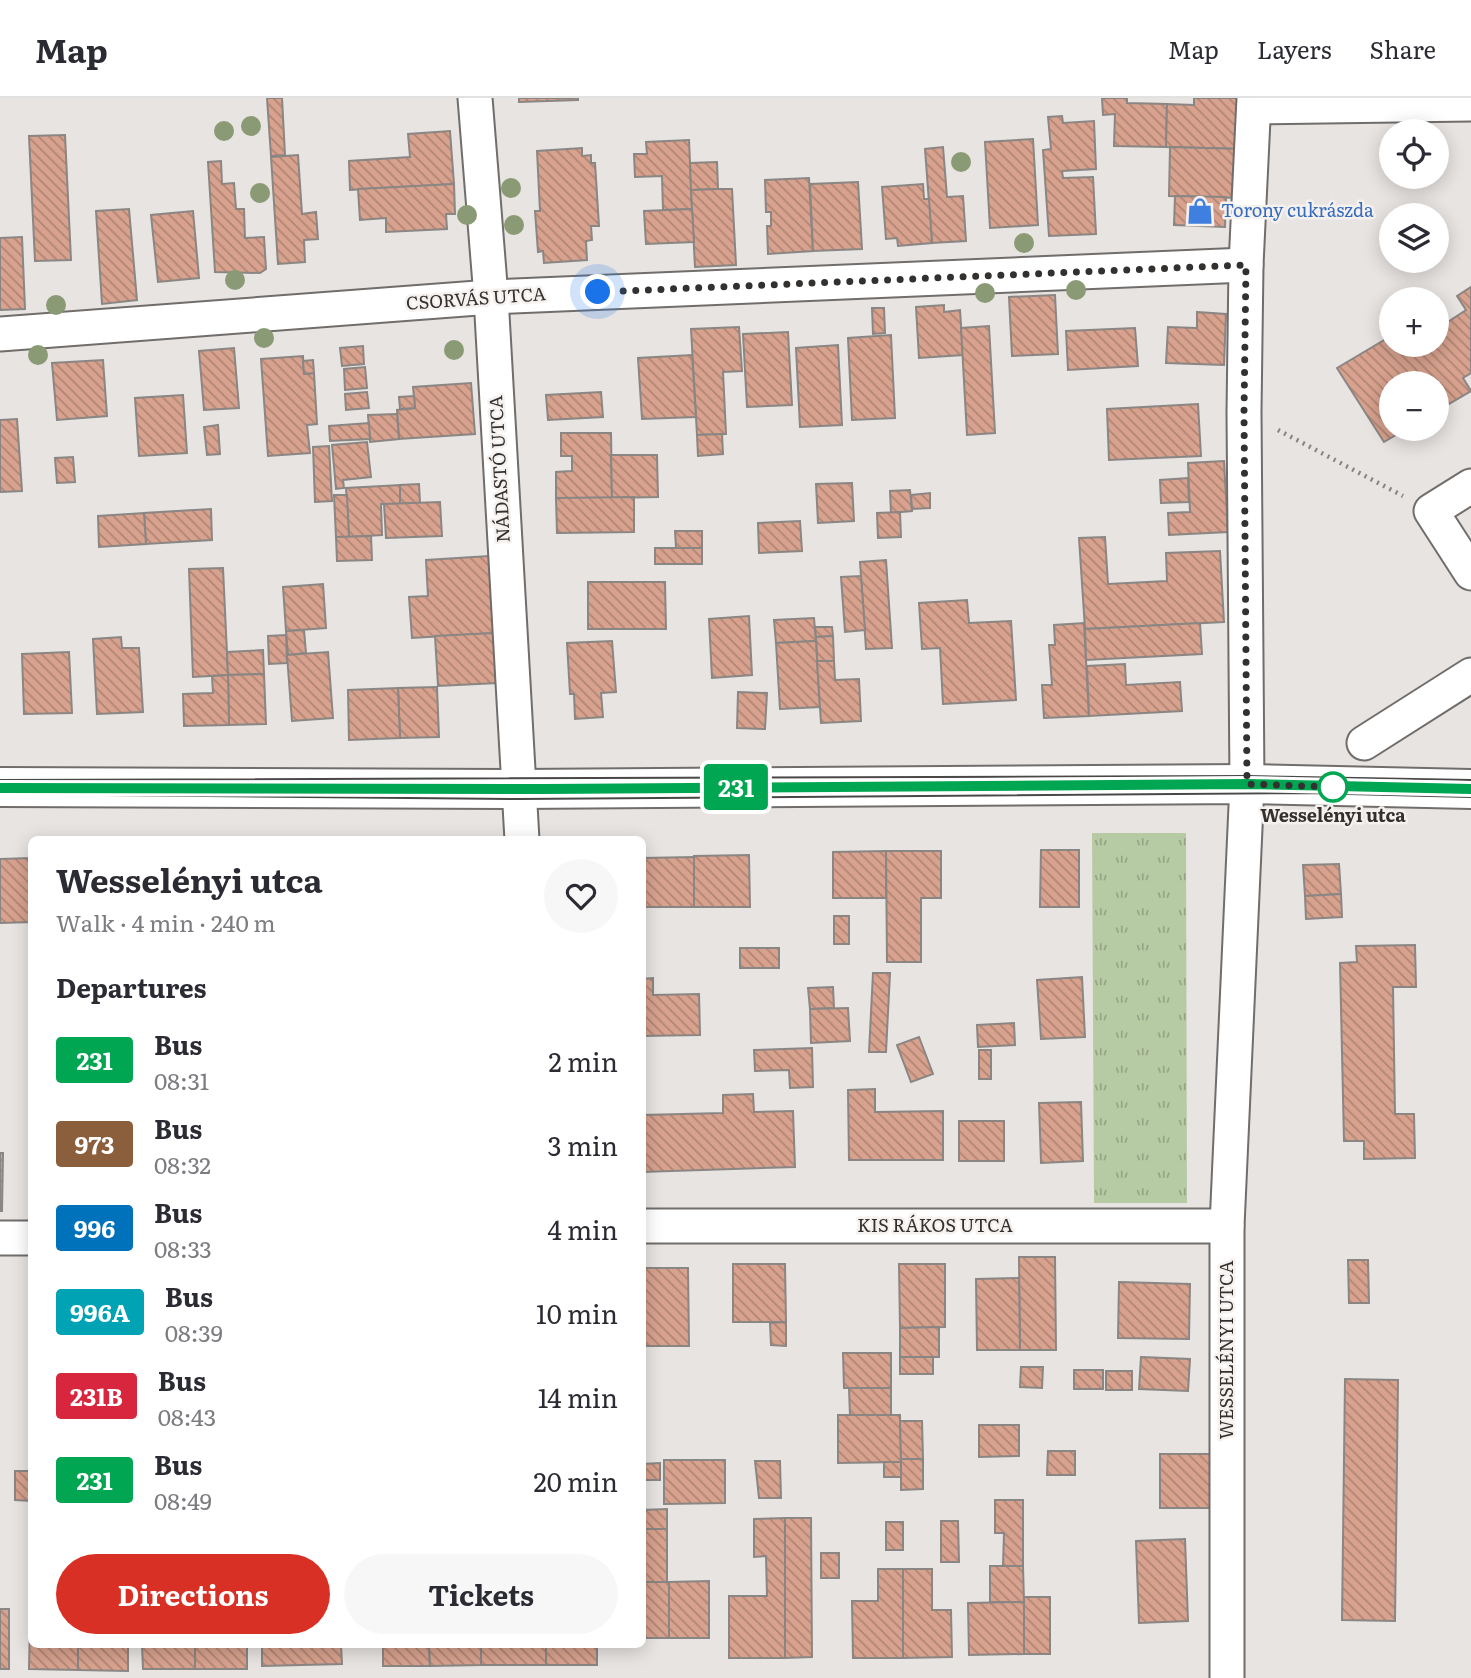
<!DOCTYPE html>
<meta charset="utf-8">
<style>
:root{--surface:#fff;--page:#f7f7f7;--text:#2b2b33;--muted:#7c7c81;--line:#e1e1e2;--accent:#d93025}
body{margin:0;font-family:Literata,serif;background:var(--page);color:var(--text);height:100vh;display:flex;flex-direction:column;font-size:26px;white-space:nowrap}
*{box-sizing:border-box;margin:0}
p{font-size:23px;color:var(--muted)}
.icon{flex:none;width:38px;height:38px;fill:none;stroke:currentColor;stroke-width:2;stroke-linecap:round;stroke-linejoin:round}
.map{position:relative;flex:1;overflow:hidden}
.drawer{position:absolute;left:28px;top:738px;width:618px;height:812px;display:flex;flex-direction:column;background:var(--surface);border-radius:10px;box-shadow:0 4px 18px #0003}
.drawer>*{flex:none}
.badge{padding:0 14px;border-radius:5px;font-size:24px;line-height:46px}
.buttons{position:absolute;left:1379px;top:21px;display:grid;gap:14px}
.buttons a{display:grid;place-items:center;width:70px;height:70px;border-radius:50%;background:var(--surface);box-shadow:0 4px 18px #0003;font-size:35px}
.you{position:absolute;width:35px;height:35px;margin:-18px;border:5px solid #fff;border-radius:50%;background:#1a73e8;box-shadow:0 0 0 10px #1a73e833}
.map>.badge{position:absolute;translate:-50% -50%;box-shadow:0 0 0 4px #fff}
h2{padding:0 28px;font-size:26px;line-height:63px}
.round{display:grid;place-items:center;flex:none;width:74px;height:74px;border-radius:37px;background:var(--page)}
.headline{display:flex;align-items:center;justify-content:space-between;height:119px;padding:0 28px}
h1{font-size:33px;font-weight:700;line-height:52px}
.primary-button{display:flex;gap:14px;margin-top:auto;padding:14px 28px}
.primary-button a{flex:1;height:80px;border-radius:42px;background:var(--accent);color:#fff;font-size:28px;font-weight:700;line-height:80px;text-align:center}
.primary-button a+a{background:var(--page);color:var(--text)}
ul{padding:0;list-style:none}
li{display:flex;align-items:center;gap:21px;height:84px;padding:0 28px}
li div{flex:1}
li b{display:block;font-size:26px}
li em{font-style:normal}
li .badge{min-width:77px;font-weight:700;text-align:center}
header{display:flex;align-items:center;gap:42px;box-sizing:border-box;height:98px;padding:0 35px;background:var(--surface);border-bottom:2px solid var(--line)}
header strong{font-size:33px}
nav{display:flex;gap:38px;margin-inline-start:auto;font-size:24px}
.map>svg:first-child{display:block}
.grass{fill:url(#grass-tufts)}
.building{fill:url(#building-back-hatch);stroke:#8a8684;stroke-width:2}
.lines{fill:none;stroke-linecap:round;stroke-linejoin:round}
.street-casing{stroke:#706d6b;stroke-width:37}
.secondary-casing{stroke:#706d6b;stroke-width:42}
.path{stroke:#868382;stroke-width:4.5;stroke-dasharray:2 5;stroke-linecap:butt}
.street{stroke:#fff;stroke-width:33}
.secondary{stroke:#fff;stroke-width:38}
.tram{stroke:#4a4847;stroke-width:2}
.tree{fill:#8a9a75}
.line-casing{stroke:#fff;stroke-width:16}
.line{stroke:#00a651;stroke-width:10}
.walk{stroke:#333130;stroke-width:7;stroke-dasharray:0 12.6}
.stop-dot{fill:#fff;stroke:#00a651;stroke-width:3.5}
.labels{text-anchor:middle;stroke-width:5;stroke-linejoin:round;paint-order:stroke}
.shop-label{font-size:18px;fill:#366cbe;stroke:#f5f1ef;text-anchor:start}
.street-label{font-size:18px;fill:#333130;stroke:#f5f1ef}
.stop-label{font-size:18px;font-weight:bold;fill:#333130;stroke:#f5f1ef}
</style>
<header>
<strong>Map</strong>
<nav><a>Map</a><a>Layers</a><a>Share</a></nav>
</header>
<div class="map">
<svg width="1471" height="1580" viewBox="0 0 1471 1580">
<defs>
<pattern id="grass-tufts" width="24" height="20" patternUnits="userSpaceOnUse" patternTransform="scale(1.75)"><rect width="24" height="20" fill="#b6cba4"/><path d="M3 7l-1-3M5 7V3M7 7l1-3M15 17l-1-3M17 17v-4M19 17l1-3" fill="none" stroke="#95a586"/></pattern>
<pattern id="building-back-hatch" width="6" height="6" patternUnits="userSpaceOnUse" patternTransform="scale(1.75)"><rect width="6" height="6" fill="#d8a28e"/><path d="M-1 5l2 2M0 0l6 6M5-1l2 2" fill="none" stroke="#b08574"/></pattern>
</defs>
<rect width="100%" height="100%" fill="#e8e4e2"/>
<path class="grass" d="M1092,735H1186L1187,1105H1094Z"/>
<g class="building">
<path d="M267,0H282L285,57L271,58Z"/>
<path d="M519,0H578V2L519,4Z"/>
<path d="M1102,0H1127V5L1167,6L1166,49L1114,48L1115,16L1103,17Z"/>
<path d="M1194,0H1243L1242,51L1166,49L1167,6L1194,7Z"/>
<path d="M1062,18L1063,25L1094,23L1096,71L1062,73L1063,80L1093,79L1096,136L1049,138L1043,52L1051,51L1048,19Z"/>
<path d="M450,33L454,86L350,92L349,63L410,59L408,36Z"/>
<path d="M65,37L71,162L35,163L29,38Z"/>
<path d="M1033,41L1038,127L990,130L985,44Z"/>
<path d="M689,42L692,111L663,112L662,78L635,79L634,56H647L646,44Z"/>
<path d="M943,49L947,99L963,98L966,143L932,145L925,51Z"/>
<path d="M1170,49L1242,51V100L1169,98Z"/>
<path d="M582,50V58L591,57V65H595L599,128H591L592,142L586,143L587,162L544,165L543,153L538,154L535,113H540L537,53Z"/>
<path d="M298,57L302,116L316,114L318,141L304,142L305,164L278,166L271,59Z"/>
<path d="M221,63L222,86L234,85L236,111H244L245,140L264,139L266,171L260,175L215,174L208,64Z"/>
<path d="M717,64L718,91L691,92L690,65Z"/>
<path d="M809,80L813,153L768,156L767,128H771V114H766L765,82Z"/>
<path d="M858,84L862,151L813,153L810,86Z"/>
<path d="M454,86L455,116H446L447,131L386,134V120L360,122L358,91Z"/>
<path d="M923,86L924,101H929L932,145L898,148L897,140L886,141L882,89Z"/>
<path d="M718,91H732L736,167L695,169L691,92Z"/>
<path d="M1175,98L1226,99L1225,129L1174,127Z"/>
<path d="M129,111L137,202L102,206L96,113Z"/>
<path d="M692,111L694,144L646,146L644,113Z"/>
<path d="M193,113L199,180L158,184L151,117Z"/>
<path d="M22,139L25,211L0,212V140Z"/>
<path d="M1471,189V275L1463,280L1471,293L1437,313V285H1391V331H1406L1384,344L1337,270L1391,238V247H1437V231L1466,212L1457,198Z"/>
<path d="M1055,197L1058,256L1012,258L1009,199Z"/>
<path d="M944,207V214L960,212L963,257L919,260L916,209Z"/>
<path d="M872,210H884L885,235L873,236Z"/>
<path d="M1197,214L1226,216L1224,267L1166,265L1168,229L1197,230Z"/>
<path d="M989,228L995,335L967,337L961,230Z"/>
<path d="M739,229L742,273L723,274L726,336L697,337L691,231Z"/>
<path d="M1135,230L1138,268L1068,272L1066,233Z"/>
<path d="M788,234L792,307L747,309L743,236Z"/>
<path d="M891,237L895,320L852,322L848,240Z"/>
<path d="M838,247L842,327L800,329L796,250Z"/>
<path d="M363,248L364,266L342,268L340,250Z"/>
<path d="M234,250L239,310L204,312L199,253Z"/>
<path d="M692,257L696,319L642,321L638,260Z"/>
<path d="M303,258L304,276L314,275L317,326L307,327L310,355L268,358L261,261Z"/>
<path d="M103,262L107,318L57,322L52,265Z"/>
<path d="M313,262L314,275L304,276L303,263Z"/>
<path d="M365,269L367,290L345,292L344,271Z"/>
<path d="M471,285L475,336L399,341L397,312L415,310L413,289Z"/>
<path d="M367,294L369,310L346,312L345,296Z"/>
<path d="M601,294L603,319L548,322L546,297Z"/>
<path d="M183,297L187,355L139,358L135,300Z"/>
<path d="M414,298L415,310L400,311L399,299Z"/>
<path d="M1198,306L1201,358L1109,362L1107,311Z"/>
<path d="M397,316L399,341L370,344L368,317Z"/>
<path d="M17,321L22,393L0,394V322Z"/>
<path d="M369,325L370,341L330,343L329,328Z"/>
<path d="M218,327L220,356L207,357L204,329Z"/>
<path d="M561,335H611L612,400H556V374L572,373V358H561Z"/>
<path d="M722,336L723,356L698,358L697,337Z"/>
<path d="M367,344L371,379L343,382L344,390L336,391L332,347Z"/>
<path d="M329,348L332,403L315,404L313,349Z"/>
<path d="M611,357H657L658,399L612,400Z"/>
<path d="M73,359L75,384L57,385L55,360Z"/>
<path d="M1224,363L1228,434L1169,437L1168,415L1190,414L1188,365Z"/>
<path d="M1188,380L1189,404L1161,405L1160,382Z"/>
<path d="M852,385L854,423L818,425L816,386Z"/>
<path d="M419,386L420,405L400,406V387Z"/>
<path d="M400,387V406H381L382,437L349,439L346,390Z"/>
<path d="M910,392L912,413L891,415L890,393Z"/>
<path d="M930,395V410L912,411L911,397Z"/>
<path d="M334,397H347L349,439H336Z"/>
<path d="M634,399V434L557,435L556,400Z"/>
<path d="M440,404L442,438L386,440L384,406Z"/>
<path d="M211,411L212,442L146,446L144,415Z"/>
<path d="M900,414L901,439L878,440L877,415Z"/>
<path d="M144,415L146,446L99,449L98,418Z"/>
<path d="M800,423L802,453L759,455L758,425Z"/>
<path d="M675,433H702V450H676Z"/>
<path d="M371,438L372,462L337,463L336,439Z"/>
<path d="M1105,439L1108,486L1167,483L1166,455L1220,453L1224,524L1085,531L1079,440Z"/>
<rect x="655" y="450" width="47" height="16"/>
<path d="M489,458L494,535L412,540L409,499L428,498L426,462Z"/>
<path d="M886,462L892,550L866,551L860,464Z"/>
<path d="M223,470L228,577L193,579L189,471Z"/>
<path d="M861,478L865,532L845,534L841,479Z"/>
<path d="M588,484H665L666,531H588Z"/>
<path d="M323,486L326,530L286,533L283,489Z"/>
<path d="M967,502L969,525L1011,523L1016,602L943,606L940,550L922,551L919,505Z"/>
<path d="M749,518L752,577L712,580L709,521Z"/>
<path d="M814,520L816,543L776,545L774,522Z"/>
<path d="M1084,525L1089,618L1044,620L1042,587H1052L1049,547H1055L1054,527Z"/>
<path d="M1200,525L1202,556L1086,562L1085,531Z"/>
<path d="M815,529H832L833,538L816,539Z"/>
<path d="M304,532L306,555L288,557L286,533Z"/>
<path d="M494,535L497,585L438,588L435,538Z"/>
<path d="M286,537L287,565L269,566L268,538Z"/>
<path d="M833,538L834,563H817L816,539Z"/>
<path d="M121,539L122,550H139L143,614L97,616L93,541Z"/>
<path d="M612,543L616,594L601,595L603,619L575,621L574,596H570L567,545Z"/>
<path d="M816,543L820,609L780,611L776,545Z"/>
<path d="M263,552L264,576L228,577L227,554Z"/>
<path d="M69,554L72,615L24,616L22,556Z"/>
<path d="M328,554L333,620L292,623L287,557Z"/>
<path d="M817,563H834L835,582L859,581L861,623L821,625Z"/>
<path d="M1125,566L1126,587L1180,584L1182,613L1089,618L1087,568Z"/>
<path d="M264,576L266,626L229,627L228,577Z"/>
<path d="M228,577L229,627L184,628L183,596L213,595L212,578Z"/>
<path d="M437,589L439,639L400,640L398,590Z"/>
<path d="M398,590L400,640L349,642L348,592Z"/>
<path d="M738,594L767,595L765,631L737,630Z"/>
<path d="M1041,752H1079V809H1040Z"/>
<path d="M886,753H941V800H921V864H887Z"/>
<path d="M886,753V800H833V754Z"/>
<path d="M749,757L750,809H694V758Z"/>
<path d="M694,759V809H642V760Z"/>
<path d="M32,760V824L0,825V761Z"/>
<path d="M1339,766L1341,796L1305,798L1303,767Z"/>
<path d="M1341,796L1342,819L1306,821L1305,798Z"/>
<rect x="834" y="818" width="15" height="28"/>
<path d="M1415,847L1416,889H1393L1395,1016H1414L1415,1060L1364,1061V1043H1344L1340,865L1357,864L1356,848Z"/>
<rect x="740" y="850" width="39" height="20"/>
<path d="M873,875H890L886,954H869Z"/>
<path d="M1082,879L1085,939L1041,941L1037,882Z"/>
<path d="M653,880V897L699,896L700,937L642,938V881Z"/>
<path d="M833,889L834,910L810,911L808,890Z"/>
<path d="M848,910L850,943L811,945L810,911Z"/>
<path d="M1014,925L1015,947L978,949L977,927Z"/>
<path d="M919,939L933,976L911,984L897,947Z"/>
<path d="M812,950L813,989L790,990L789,972L755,973L754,952Z"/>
<rect x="979" y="952" width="12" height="29"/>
<path d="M875,991V1014L943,1013V1062H849L848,992Z"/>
<path d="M753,996L754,1014L793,1013L795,1069L642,1074V1017L723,1015V997Z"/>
<path d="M1081,1004L1083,1063L1041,1065L1039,1005Z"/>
<rect x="959" y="1023" width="45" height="40"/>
<path d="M29,1033H32V1101Z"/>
<path d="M0,1055H3L2,1113H0Z"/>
<path d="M1019,1159H1055L1056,1252H1020Z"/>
<path d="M1348,1162H1368L1369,1205H1349Z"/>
<path d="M733,1166H785L786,1224H733Z"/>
<path d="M899,1166H945V1229L900,1230Z"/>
<path d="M642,1170H688L689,1248H642Z"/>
<path d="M1019,1180L1020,1252H977L976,1181Z"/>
<path d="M1119,1184L1190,1186L1189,1241L1118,1240Z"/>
<path d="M786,1224V1248L771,1247L770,1225Z"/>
<path d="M939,1229V1259H900V1230Z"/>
<path d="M843,1255H891V1290H844Z"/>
<rect x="900" y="1259" width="33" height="17"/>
<path d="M1141,1259L1190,1261L1188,1293L1139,1291Z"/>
<path d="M1021,1269H1043L1042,1290L1020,1289Z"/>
<rect x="1074" y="1272" width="29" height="19"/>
<rect x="1106" y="1273" width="26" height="19"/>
<path d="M1345,1281L1398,1282L1395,1523L1342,1522Z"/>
<path d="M849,1290H891V1317L850,1318Z"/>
<path d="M838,1317H900L901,1364L838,1365Z"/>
<path d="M900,1323H922L923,1361H901Z"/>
<path d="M979,1327H1019V1358L979,1359Z"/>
<path d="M1048,1353H1075V1377H1047Z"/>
<path d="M1160,1356H1210L1211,1410H1160Z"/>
<path d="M901,1361H923V1391L901,1392Z"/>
<path d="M664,1362H725V1405L664,1406Z"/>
<path d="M755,1363H780L781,1400H759Z"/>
<rect x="884" y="1364" width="17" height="15"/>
<path d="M660,1365V1382H642V1366Z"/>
<path d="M15,1373H32V1403L15,1402Z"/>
<path d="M995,1402H1023V1468H1003L1004,1435H995Z"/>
<path d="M667,1411V1431H642V1412Z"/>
<path d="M785,1420H811L812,1559L785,1560Z"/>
<path d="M785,1420V1560H729V1498H767L766,1458L754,1459V1421Z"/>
<path d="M941,1423H958L959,1464H941Z"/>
<rect x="886" y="1424" width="17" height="28"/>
<rect x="642" y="1431" width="25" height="53"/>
<path d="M1185,1441L1188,1523L1139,1525L1136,1443Z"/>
<rect x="821" y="1455" width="18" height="25"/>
<path d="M990,1468H1023L1024,1504H990Z"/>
<path d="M878,1471H903V1560H853L852,1503H878Z"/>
<path d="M903,1471H932V1512H951L952,1559L903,1560Z"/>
<path d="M709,1483V1540H669V1484Z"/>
<rect x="642" y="1484" width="27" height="56"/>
<rect x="1024" y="1499" width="26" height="57"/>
<path d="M1024,1504V1556L969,1557L968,1505Z"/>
<rect x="0" y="1511" width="9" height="60"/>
<path d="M30,1525L32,1547H78V1572L29,1571Z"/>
<path d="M78,1547H128V1573L78,1572Z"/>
<path d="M142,1547H195V1571H143Z"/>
<rect x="195" y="1547" width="52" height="24"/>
<path d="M262,1547H341L342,1566L262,1568Z"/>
<path d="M383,1547H429L430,1568H383Z"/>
<path d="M429,1547H481V1567L430,1568Z"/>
<rect x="481" y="1547" width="65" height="20"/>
<rect x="546" y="1547" width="51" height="20"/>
</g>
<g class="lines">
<defs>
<g id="street">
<path d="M475,0L491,199L522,742"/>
<path d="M1254,9L1471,6"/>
<path d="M0,236L491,199L1246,167"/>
<path d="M1471,388L1431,413L1471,475"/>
<path d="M1364,645L1471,577"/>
<path d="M642,1128H1227"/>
<path d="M0,1140H32"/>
<path d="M1227,1580V1128L1247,686L1244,314L1246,167L1254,0"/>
</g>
<path id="secondary" d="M0,689L517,691L1247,686L1471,691"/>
</defs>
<use href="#street" class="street-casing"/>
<use href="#secondary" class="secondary-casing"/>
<path class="path" d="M1278,332L1403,398"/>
<use href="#street" class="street"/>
<use href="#secondary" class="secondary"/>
<g class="tram">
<path d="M0,682L1247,678L1471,682"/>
<path d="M0,696L519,701L1307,695L1471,699"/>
</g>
</g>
<g class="tree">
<circle cx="251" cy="28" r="10"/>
<circle cx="224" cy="33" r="10"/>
<circle cx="961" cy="64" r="10"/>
<circle cx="511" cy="90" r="10"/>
<circle cx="260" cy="95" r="10"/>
<circle cx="467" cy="117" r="10"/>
<circle cx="514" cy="127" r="10"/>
<circle cx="1024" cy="145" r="10"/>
<circle cx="235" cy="182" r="10"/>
<circle cx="1076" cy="192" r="10"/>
<circle cx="985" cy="195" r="10"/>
<circle cx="56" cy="207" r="10"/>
<circle cx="264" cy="240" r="10"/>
<circle cx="454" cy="252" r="10"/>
<circle cx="38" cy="257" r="10"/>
</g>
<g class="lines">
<defs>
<path id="line" d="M0,690L544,691L1247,686L1471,691"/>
</defs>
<use href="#line" class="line-casing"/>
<use href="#line" class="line"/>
<path class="walk" d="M598,194L1246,167L1244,314L1247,686L1333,689"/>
</g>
<defs>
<symbol id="shop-bare" viewBox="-9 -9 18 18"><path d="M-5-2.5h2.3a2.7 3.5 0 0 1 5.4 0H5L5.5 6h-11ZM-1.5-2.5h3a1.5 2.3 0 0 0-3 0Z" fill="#3f7fe0" stroke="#f5f1ef" stroke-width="2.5" paint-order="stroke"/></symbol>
</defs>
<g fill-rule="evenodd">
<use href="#shop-bare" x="1181" y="94" width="38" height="38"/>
</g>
<circle class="stop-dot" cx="1333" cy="689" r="14"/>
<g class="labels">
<g class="shop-label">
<text x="1221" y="119">Torony cukrászda</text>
</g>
<g class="street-label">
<text transform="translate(476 201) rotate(-4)" y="6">CSORVÁS UTCA</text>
<text transform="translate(500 371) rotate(-93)" y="6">NÁDASTÓ UTCA</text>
<text x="935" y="1134">KIS RÁKOS UTCA</text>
<text transform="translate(1227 1252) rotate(-90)" y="6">WESSELÉNYI UTCA</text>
</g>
<g class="stop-label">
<text x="1333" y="724">Wesselényi utca</text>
</g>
</g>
</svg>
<div class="buttons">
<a><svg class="icon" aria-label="locate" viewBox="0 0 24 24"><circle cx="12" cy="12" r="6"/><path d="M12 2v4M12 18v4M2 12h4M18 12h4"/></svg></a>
<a><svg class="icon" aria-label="layers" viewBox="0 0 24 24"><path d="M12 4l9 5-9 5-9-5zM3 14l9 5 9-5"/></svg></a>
<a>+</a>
<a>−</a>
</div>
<div class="you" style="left:598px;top:194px"></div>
<b class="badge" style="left:736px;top:689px;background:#00a651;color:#fff">231</b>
<section class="drawer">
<div class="headline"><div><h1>Wesselényi utca</h1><p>Walk · 4 min · 240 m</p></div><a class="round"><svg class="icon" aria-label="heart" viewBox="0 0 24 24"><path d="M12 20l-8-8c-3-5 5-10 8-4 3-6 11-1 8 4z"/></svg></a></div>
<h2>Departures</h2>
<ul>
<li><span class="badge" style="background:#00a651;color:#fff">231</span><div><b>Bus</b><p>08:31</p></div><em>2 min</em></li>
<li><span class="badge" style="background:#8b5e3c;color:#fff">973</span><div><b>Bus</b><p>08:32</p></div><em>3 min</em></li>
<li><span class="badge" style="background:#0072bc;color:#fff">996</span><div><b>Bus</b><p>08:33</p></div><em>4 min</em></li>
<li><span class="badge" style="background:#00a3b4;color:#fff">996A</span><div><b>Bus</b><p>08:39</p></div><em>10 min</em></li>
<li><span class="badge" style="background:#d7263d;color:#fff">231B</span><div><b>Bus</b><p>08:43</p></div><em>14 min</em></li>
<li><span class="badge" style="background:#00a651;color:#fff">231</span><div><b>Bus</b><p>08:49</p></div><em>20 min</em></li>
</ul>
<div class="primary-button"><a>Directions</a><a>Tickets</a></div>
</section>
</div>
